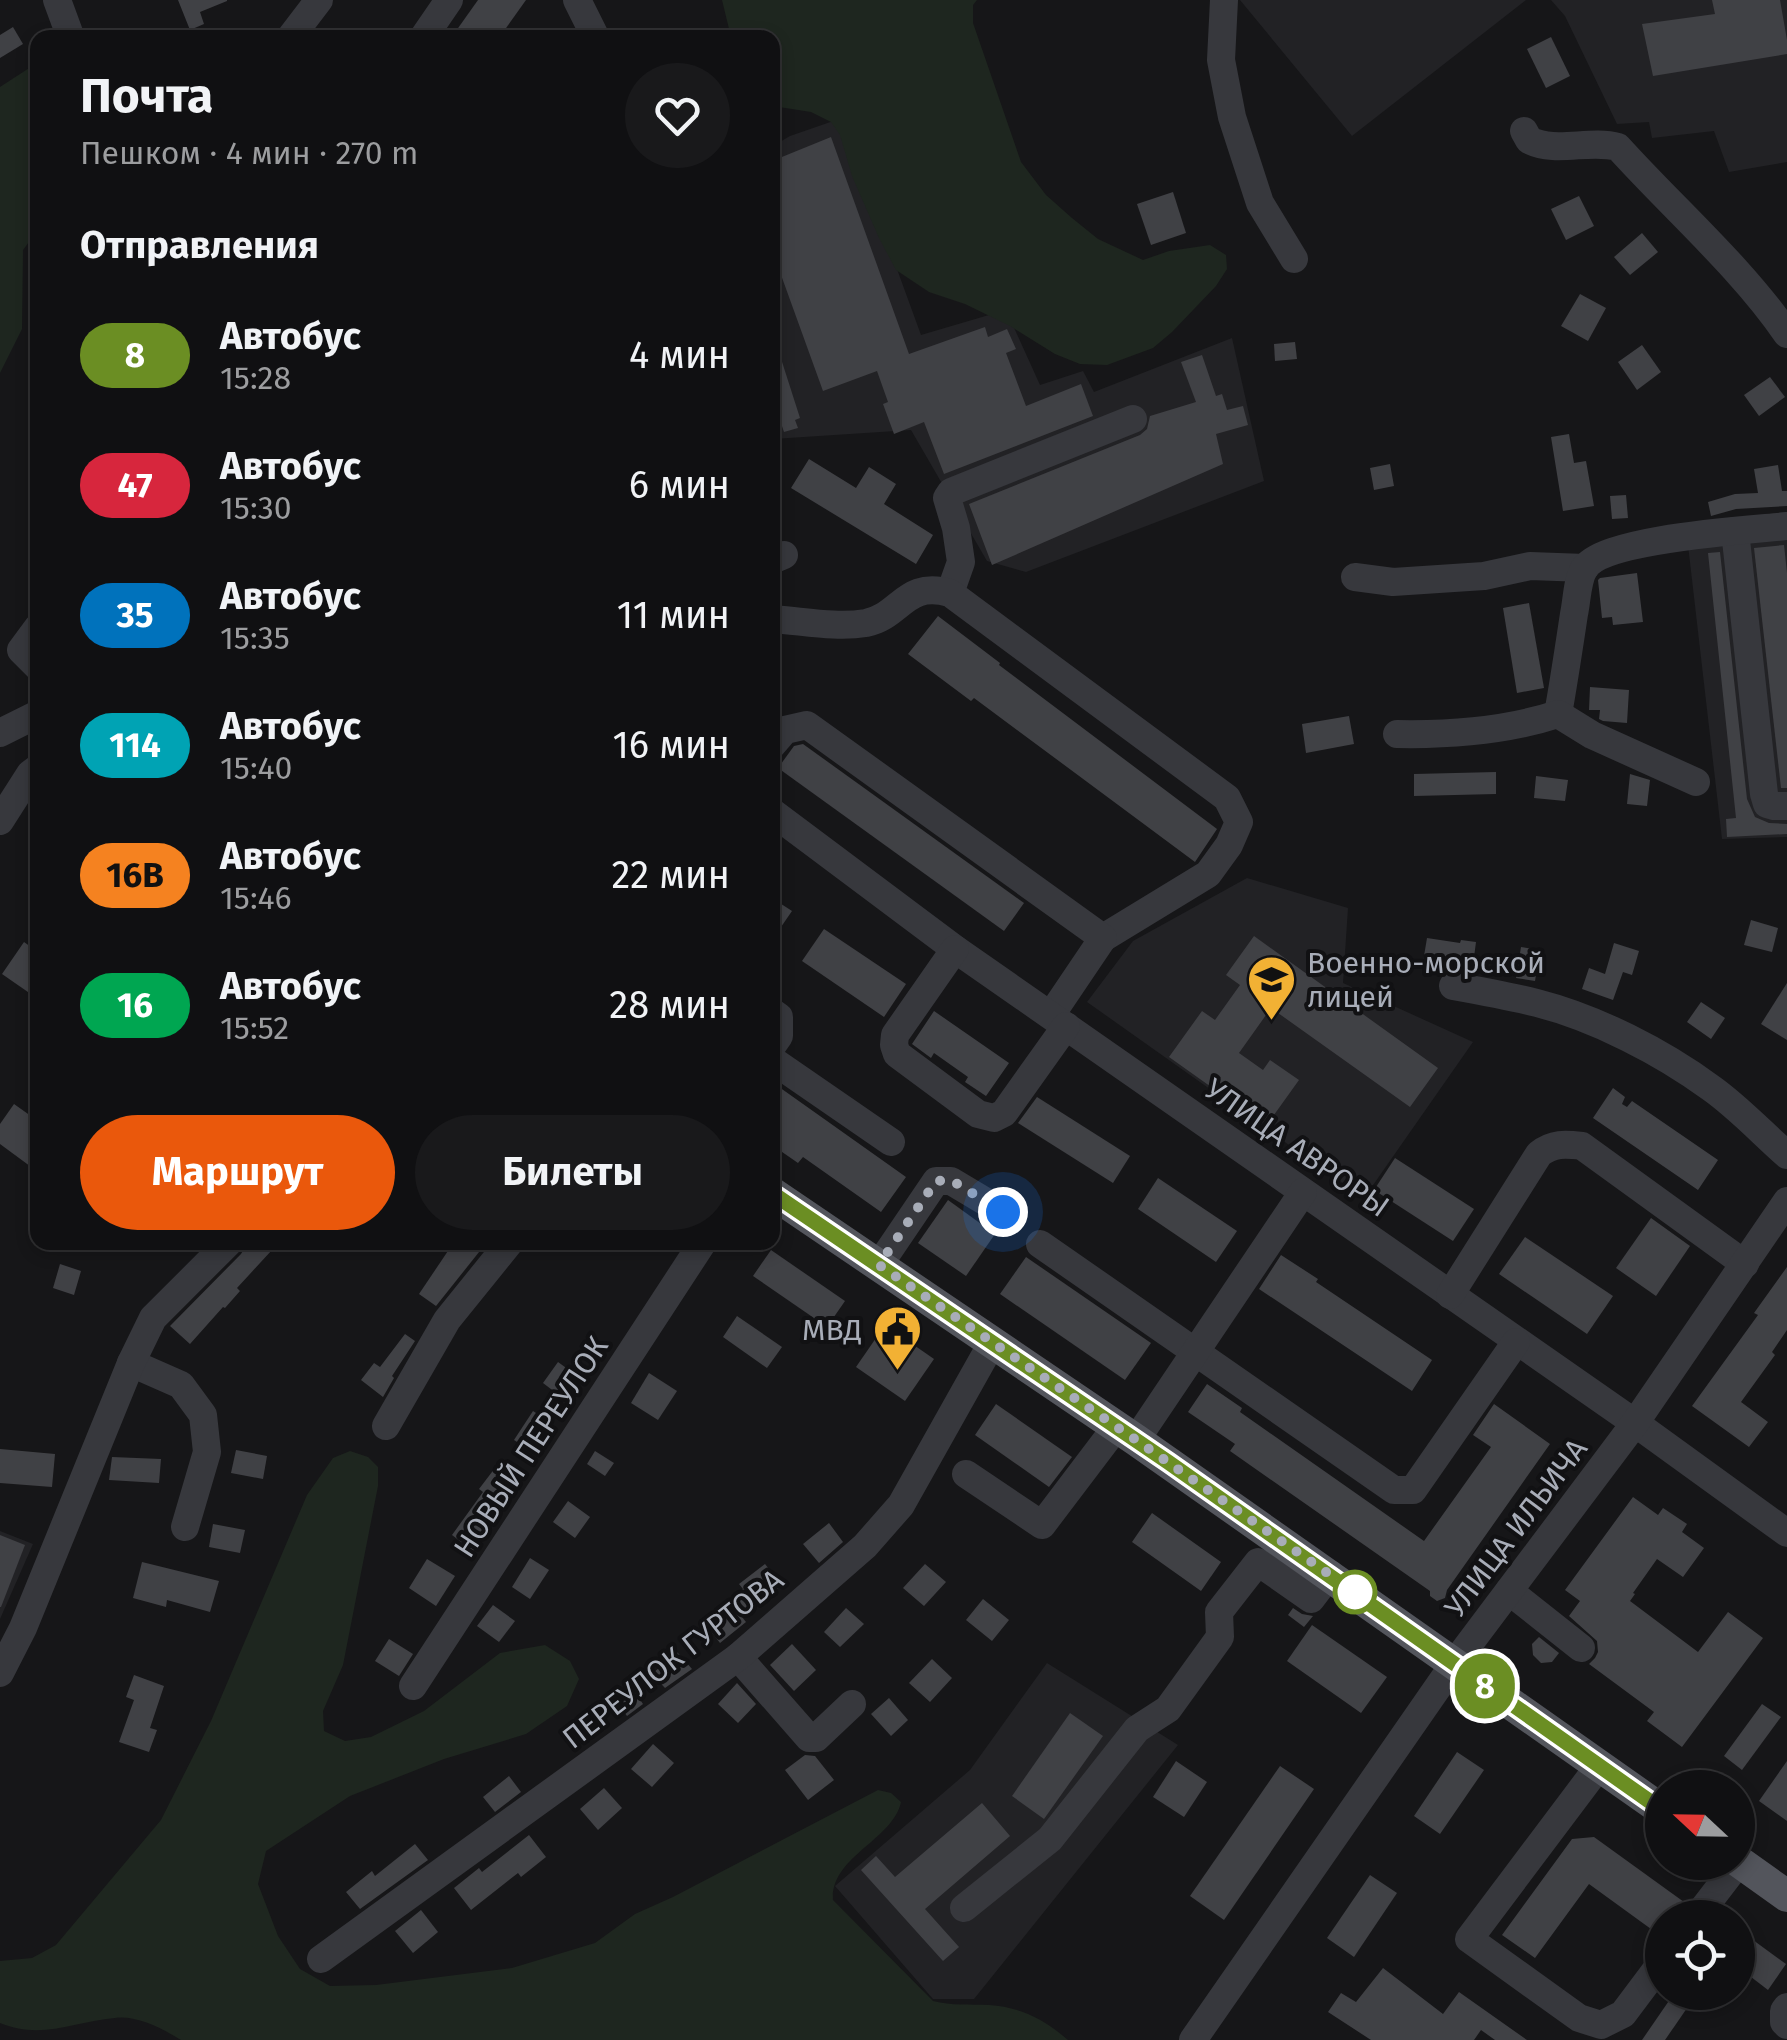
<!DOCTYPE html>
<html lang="ru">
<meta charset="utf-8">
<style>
:root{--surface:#101012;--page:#19191b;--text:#f1f3f6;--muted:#9c9d9f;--line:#303032;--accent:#ea580c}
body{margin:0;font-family:"Fira Sans",sans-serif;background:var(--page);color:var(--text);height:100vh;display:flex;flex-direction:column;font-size:38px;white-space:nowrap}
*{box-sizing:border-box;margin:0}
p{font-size:32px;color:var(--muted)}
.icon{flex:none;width:55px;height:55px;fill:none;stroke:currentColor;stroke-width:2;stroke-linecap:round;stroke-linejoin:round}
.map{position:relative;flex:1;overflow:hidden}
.sheet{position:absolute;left:30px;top:30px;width:750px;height:1220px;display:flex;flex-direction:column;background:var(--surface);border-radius:20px;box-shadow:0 5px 15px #0003,0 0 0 2px var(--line)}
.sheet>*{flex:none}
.badge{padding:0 20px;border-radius:32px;font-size:35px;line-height:65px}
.needle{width:65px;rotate:292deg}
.tools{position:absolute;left:1645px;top:1770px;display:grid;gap:20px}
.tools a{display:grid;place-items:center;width:110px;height:110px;border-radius:50%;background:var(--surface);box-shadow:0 5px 15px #0003,0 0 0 2px var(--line);font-size:50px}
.you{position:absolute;width:50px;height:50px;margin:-25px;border:8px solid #fff;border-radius:50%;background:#1a73e8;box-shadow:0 0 0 15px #1a73e833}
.map>.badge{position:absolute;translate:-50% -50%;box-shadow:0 0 0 5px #fff}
h2{padding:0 50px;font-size:38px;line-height:90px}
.round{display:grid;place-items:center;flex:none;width:105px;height:105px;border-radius:52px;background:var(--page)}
.summary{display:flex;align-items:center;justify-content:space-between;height:170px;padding:0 50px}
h1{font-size:48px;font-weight:700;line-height:75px}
.primary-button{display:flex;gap:20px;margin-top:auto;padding:20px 50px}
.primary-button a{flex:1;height:115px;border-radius:60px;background:var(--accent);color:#fff;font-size:40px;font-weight:700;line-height:115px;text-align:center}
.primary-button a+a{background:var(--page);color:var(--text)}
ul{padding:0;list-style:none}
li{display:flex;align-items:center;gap:30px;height:130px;padding:0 50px}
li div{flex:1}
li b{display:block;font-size:38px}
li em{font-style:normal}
li .badge{min-width:110px;font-weight:700;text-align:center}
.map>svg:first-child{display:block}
.built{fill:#222225}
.green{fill:#1e261f}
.building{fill:#404145}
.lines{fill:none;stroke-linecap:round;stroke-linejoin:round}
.minor{stroke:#37383d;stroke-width:28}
.major{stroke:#53555c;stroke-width:32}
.line-casing{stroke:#fff;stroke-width:22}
.line{stroke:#6b8e23;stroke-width:15}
.walk{stroke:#a8adb8;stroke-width:10;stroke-dasharray:0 18}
.stop-dot{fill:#fff;stroke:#6b8e23;stroke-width:5}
.labels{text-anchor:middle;stroke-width:8;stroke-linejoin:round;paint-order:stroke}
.poi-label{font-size:30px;fill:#a8adb8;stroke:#111113;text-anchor:start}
.street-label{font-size:30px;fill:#a8adb8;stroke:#111113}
</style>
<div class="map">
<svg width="1787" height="2040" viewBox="0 0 1787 2040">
<rect width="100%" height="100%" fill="#161618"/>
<g class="built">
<path d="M1240,0H1526L1352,136Z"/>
<path d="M1551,0H1787V162L1729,172L1714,131L1652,138L1649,122L1617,124L1565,16Z"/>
<path d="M842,118L921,335L1006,310L1040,385L1083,371L1094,392L1232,338L1264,481L1026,572L987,561L911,430L773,439V146L790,136Z"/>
<path d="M1787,535V837L1722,839L1688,545Z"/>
<path d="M1247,878L1348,908L1343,983L1473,1042L1364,1198L1087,1002L1133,941Z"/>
<path d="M0,1531L33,1544L0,1619Z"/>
<path d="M1047,1663L1178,1745L974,1999H933L835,1886L970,1770Z"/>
</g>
<g class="green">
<path d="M722,0H977L973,5V23L1021,162L1046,195L1072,218L1098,239L1143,260L1169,251L1210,245L1226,255L1227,269L1216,286L1172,332L1153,348L1107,365L1080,364L1055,354L1010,326L965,304L929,292L896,270L879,238L852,176L840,135L831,122L811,112L773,106L772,38L731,37Z"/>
<path d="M37,63V231L23,250L22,329L0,373V87Z"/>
<path d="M350,1451L368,1457L378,1467V1486L343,1665L323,1711L324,1731L345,1741L371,1737L424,1711L500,1653L545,1645L570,1661L579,1679L567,1706L526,1734L444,1759L350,1796L266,1851L258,1884L278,1936L300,1969L330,1986L376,1985L512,1968L595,1943L635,1914L673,1897L878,1790L891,1793L901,1802C893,1840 830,1857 833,1900L933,2001C952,2006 969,2004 989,2005C1021,2007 1045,2020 1068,2040H181C163,2029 137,2015 115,2018C73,2022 41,2040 0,2023V1961L32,1958L56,1945L161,1820L211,1721L307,1495L333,1458Z"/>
</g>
<g class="building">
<path d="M178,0H227V1L200,12L204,24L190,30Z"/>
<path d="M478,0H526L499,38H451Z"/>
<path d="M1712,0H1780L1787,40V54L1653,76L1642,24L1715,14Z"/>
<path d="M13,27L23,44L0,58V35Z"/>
<path d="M1551,37L1570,76L1546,88L1527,49Z"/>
<path d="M831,137L909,354L985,327L988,337L1007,329L1016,349L1006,353L1026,406L1081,384L1093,416L944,474L924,422L894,434L883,404L888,402L877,371L823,391L772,250V161Z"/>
<path d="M1173,192L1186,233L1151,245L1137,204Z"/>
<path d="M1579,196L1594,226L1566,240L1551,209Z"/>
<path d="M1642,233L1658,252L1630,275L1614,257Z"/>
<path d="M1580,294L1606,308L1588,341L1561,326Z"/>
<path d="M1295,342L1297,359L1275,361L1274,344Z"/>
<path d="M776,343L800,418L795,420L798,428L784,432L781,423L772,425V403L776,402L772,390V344Z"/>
<path d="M1642,345L1661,372L1637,390L1618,362Z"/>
<path d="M1202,355L1216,396L1222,394L1227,410L1243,406L1248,425L1216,434L1223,464L992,565L969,504L1140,435L1147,429L1150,416L1196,402L1181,362Z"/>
<path d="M1770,377L1785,397L1759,416L1744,395Z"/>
<path d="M1569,434L1574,463L1586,461L1594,506L1563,511L1551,437Z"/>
<path d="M809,459L856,488L869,467L896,484L884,504L933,535L916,564L791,488Z"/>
<path d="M1390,464L1394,486L1374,490L1370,468Z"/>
<path d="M1778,465L1782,491H1787V506L1736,509L1711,516L1708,502L1735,494L1758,493L1754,469Z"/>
<path d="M1626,495L1628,518L1612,519L1610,496Z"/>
<path d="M1784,545L1787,573V788H1781L1754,548Z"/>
<path d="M1720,552L1747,799L1755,817L1769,823L1787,824V834L1727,837L1726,819L1736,818L1708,553Z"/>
<path d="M1637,573L1643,622L1613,625L1612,617L1602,618L1598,580L1600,578Z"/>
<path d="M1529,603L1544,688L1517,693L1503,608Z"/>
<path d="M938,616L1000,663L999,665L1217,829L1195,862L974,698L971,701L908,654Z"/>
<path d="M1590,687L1629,690L1627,723L1603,721L1599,719L1600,710H1589Z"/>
<path d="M1349,716L1354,744L1306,753L1302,724Z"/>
<path d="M803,744L1024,903L1004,931L778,768L794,746Z"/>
<path d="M1496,772V794L1414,796V774Z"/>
<path d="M1630,774L1650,780L1647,806L1627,804Z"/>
<path d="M1536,776L1568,780L1565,801L1534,798Z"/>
<path d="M772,898L792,911L772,940Z"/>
<path d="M1751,920L1778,928L1772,952L1744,945Z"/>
<path d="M824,929L906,984L884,1017L802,961Z"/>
<path d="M1254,936L1438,1068L1410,1107L1271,1008L1239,1053L1263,1070L1270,1060L1299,1080L1266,1126L1169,1057L1202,1011L1215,1020L1240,985L1226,975Z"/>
<path d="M1427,938L1460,943L1461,940L1476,942L1473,965L1442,961L1441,965L1423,962Z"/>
<path d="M24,942L38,952V999L2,974Z"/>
<path d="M1614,943L1639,951L1632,975L1623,972L1613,1000L1582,989L1589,968L1605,974Z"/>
<path d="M1521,947L1540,950L1535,981L1516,978Z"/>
<path d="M1787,983V1040L1761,1024Z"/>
<path d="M1701,1002L1725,1018L1711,1039L1687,1022Z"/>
<path d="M934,1011L1009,1063L986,1096L965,1082L968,1077L934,1053L931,1058L912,1044Z"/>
<path d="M772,1082L906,1177L881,1212L803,1157L798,1163L772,1145Z"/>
<path d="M1613,1088L1625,1097L1622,1104L1627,1107L1632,1101L1718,1160L1698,1190L1593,1118Z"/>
<path d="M1037,1097L1130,1156L1113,1183L1018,1123Z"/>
<path d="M14,1104L38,1121V1172L0,1144V1124Z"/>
<path d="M1395,1158L1474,1209L1453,1241L1374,1190Z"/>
<path d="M1158,1178L1237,1231L1216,1262L1138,1209Z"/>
<path d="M948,1200L995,1234L966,1276L918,1243Z"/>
<path d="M1651,1218L1690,1246L1656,1296L1616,1268Z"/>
<path d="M1525,1237L1613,1296L1587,1334L1499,1274Z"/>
<path d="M248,1242H264L272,1250L237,1288L240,1291L225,1308L223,1307L190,1344L170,1326L241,1254Z"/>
<path d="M454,1242H487L436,1306L419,1294Z"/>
<path d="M771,1250L845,1301L827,1327L753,1276Z"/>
<path d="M1281,1255L1318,1279L1316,1282L1432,1360L1412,1391L1259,1289Z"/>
<path d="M1026,1257L1151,1343L1125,1380L1000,1294Z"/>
<path d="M60,1264L81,1271L74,1295L53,1288Z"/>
<path d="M1787,1267V1330L1772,1352L1775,1355L1741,1402L1768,1422L1749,1447L1692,1406L1758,1315L1754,1313Z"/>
<path d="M737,1316L782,1347L767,1368L723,1337Z"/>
<path d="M885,1325L934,1359L905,1401L856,1367Z"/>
<path d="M405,1334L415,1341L392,1376L394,1378L383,1397L361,1380L374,1363L380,1367Z"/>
<path d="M558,1362L580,1378L564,1399L543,1383Z"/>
<path d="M649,1373L677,1391L658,1420L631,1403Z"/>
<path d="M1207,1384L1242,1408L1240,1412L1424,1541L1491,1447L1473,1435L1494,1404L1550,1444L1447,1590L1445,1598L1437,1601L1430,1596V1591L1230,1451L1235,1444L1188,1412Z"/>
<path d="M996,1404L1072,1457L1049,1487L975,1435Z"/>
<path d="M533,1411L551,1423L533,1452L514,1440Z"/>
<path d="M0,1449L55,1454L52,1487L0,1483Z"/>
<path d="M236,1450L267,1456L263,1479L231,1473Z"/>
<path d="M595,1451L614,1463L605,1476L587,1464Z"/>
<path d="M112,1457L161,1459L159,1483L109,1480Z"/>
<path d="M495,1468L517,1484L486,1527L489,1529L473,1551L452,1535L483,1492L479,1489Z"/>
<path d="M1633,1497L1658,1515L1663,1508L1687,1524L1682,1532L1704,1548L1683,1577L1657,1559L1633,1593L1635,1594L1630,1601L1698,1652L1728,1612L1763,1638L1682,1747L1647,1721L1654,1712L1589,1664L1595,1658L1598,1652L1597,1641L1569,1616L1580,1601L1565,1590Z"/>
<path d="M568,1501L590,1517L575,1538L553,1522Z"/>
<path d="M1152,1513L1221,1562L1201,1591L1132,1542Z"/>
<path d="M829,1523L843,1542L819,1563L803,1544Z"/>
<path d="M213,1524L245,1530L240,1553L209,1547Z"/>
<path d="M0,1535L25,1545L1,1607H0Z"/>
<path d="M530,1558L549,1570L530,1599L512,1587Z"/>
<path d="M427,1559L455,1576L436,1606L409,1588Z"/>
<path d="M142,1562L219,1581L210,1612L167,1600L166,1607L133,1598Z"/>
<path d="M765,1564L782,1585L742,1617L746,1622L720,1643L703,1621L743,1589L739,1584Z"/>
<path d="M925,1564L946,1582L924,1606L903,1588Z"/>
<path d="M983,1599L1009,1620L992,1641L966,1620Z"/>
<path d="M493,1605L515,1621L499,1642L477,1626Z"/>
<path d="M846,1608L864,1624L840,1647L824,1632Z"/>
<path d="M1293,1608L1302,1614L1313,1616L1304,1627L1288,1615Z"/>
<path d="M1312,1625L1387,1677L1361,1713L1287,1661Z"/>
<path d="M1539,1637L1559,1653L1552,1662L1541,1663L1533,1655L1532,1644Z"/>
<path d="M389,1639L413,1654L399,1676L375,1661Z"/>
<path d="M792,1644L816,1670L794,1691L770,1665Z"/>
<path d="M677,1652L692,1669L665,1688L652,1674Z"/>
<path d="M932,1659L952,1678L930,1702L909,1683Z"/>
<path d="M134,1675L164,1686L150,1728L157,1730L149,1752L119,1742L134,1700L126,1697Z"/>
<path d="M737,1683L756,1704L738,1723L718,1704Z"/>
<path d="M635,1692L643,1704L627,1716L619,1705Z"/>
<path d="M889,1698L908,1720L891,1736L871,1714Z"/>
<path d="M1762,1704L1781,1717L1742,1770L1724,1756Z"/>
<path d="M1070,1713L1103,1736L1044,1819L1012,1796Z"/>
<path d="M653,1744L674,1763L652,1787L631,1769Z"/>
<path d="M1457,1752L1484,1770L1440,1834L1414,1816Z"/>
<path d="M805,1755L815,1756L834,1780L808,1800L785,1770Z"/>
<path d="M1176,1761L1207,1782L1184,1817L1153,1797Z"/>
<path d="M1787,1761V1821L1759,1801Z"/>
<path d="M1280,1766L1314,1789L1224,1920L1190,1896Z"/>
<path d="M509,1776L521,1792L495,1812L483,1797Z"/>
<path d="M604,1788L622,1808L598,1830L580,1809Z"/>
<path d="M982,1803L1010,1836L925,1909L959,1947L943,1961L861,1870L876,1856L895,1877Z"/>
<path d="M529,1835L546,1857L521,1877L518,1873L471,1910L454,1888L479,1868L482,1872Z"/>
<path d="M1594,1837L1684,1902L1672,1918H1662V1937L1589,1884L1535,1958L1502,1935L1572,1839Z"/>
<path d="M415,1844L428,1860L360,1909L346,1892L372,1871L375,1876Z"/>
<path d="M1370,1875L1397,1893L1354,1957L1327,1938Z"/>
<path d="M421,1910L438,1932L413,1953L395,1931Z"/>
<path d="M1738,1929L1786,1964L1768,1990L1738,1967Z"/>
<path d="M1383,1968L1443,2014L1459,1992L1527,2040H1495L1481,2030L1474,2040H1371L1328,2012L1341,1993L1356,2002Z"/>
<path d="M1675,1992H1686L1694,1998L1665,2040H1642Z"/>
</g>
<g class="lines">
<g class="minor">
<path d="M57,0L71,38"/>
<path d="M577,0L596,38"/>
<path d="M1224,0L1221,60L1232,117L1260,203L1294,259"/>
<path d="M290,38L319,0"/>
<path d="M423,38L449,0"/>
<path d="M1524,131L1529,140C1556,154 1589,139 1618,147C1673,208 1741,267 1787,334"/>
<path d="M1735,531L1764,794L1767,804L1774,806H1787"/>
<path d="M772,560L784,555"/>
<path d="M1355,577L1393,582L1484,576L1530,566L1585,568"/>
<path d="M950,593L961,562L956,528L947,498L951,492L1133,419"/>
<path d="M772,619C803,621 836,628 866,623C901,616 905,580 950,593L1227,798L1239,822L1229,845L1208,874L1103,938"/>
<path d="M38,627L21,650L38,667"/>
<path d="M1558,714C1564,681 1569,647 1574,614C1577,600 1577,581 1584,569C1603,538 1750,530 1787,526"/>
<path d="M0,733L38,714"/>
<path d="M1397,734C1451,735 1506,731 1558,714L1592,735L1696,782"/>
<path d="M772,745L785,730L807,725L1103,938L1051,1015"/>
<path d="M772,812L955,949L1635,1423L1787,1533"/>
<path d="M0,821L30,774L38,768"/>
<path d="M955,949L895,1035L894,1045L897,1054L978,1114L994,1118L1004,1113L1066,1026"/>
<path d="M1453,986C1481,991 1509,996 1537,1003C1596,1018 1662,1052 1711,1088C1738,1107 1762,1133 1787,1155"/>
<path d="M772,1012L779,1017V1036L772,1046"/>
<path d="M772,1060L891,1142"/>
<path d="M1040,1244L1394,1490H1413L1516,1342"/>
<path d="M879,1265L936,1181H951L1003,1212"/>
<path d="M1450,1295L1539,1154C1553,1143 1565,1144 1582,1146L1745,1264"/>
<path d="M131,1363L181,1385L203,1415L207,1452L185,1527"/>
<path d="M386,1426L447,1320L510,1242"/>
<path d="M1136,1440L1303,1192"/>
<path d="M966,1474L1042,1525L1117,1426"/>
<path d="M1509,1591L1581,1648"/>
<path d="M738,1657L809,1738H816L852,1704"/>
<path d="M0,1673L23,1628L131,1363L153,1318L229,1242"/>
<path d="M413,1686L703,1242"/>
<path d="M1599,1766L1469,1939L1579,2018L1601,2025L1623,2014L1662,1962"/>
<path d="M964,1908L1050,1839L1137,1729L1168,1709L1220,1637L1219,1612L1258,1562L1311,1599L1330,1574"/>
<path d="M1696,1918L1739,1862"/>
<path d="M321,1959L738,1657L865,1546L901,1505L992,1343"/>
<path d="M1787,2007L1784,2011V2022L1787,2025"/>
<path d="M1193,2040L1454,1664L1635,1423L1787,1201"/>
</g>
<g class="major">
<path d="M772,1193L1136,1440L1662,1810"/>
<path d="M1738,1861L1787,1896"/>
</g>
</g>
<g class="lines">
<defs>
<path id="line" d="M772,1193L1168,1462L1662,1810"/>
</defs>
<use href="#line" class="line-casing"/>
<use href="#line" class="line"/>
<path class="walk" d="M1003,1212L951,1180L936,1181L879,1265L1136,1440L1359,1595L1355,1592"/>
</g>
<defs>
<symbol id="school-pin" viewBox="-11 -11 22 30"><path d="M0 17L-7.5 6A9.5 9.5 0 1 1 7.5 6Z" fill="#f2b134" stroke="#111113"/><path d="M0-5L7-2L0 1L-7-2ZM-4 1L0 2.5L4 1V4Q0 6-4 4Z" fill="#111"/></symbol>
<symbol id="civic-pin" viewBox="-11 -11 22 30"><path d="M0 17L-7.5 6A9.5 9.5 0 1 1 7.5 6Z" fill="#f2b134" stroke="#111113"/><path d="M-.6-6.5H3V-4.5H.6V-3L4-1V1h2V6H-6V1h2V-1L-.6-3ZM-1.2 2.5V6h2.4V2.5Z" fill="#111"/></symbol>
</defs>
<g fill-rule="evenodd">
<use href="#school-pin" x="1244" y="952" width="55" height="75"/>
<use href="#civic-pin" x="870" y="1302" width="55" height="75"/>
</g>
<circle class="stop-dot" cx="1355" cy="1592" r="20"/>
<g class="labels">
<g class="poi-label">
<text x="1307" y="973">Военно-морской<tspan x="1307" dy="34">лицей</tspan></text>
<text x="862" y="1340" text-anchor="end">МВД</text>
</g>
<g class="street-label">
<text transform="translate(1297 1148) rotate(35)" y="10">УЛИЦА АВРОРЫ</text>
<text transform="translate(531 1447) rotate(-57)" y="10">НОВЫЙ ПЕРЕУЛОК</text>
<text transform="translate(1516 1528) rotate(-53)" y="10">УЛИЦА ИЛЬИЧА</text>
<text transform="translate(673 1659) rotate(-38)" y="10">ПЕРЕУЛОК ГУРТОВА</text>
</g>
</g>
</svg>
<div class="tools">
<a><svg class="needle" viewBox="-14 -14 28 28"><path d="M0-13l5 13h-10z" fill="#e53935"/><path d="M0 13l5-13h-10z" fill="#9c9d9f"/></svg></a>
<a><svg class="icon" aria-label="locate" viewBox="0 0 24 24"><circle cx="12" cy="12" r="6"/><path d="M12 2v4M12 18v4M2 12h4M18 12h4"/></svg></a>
</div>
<div class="you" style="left:1003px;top:1212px"></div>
<b class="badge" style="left:1485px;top:1686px;background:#6b8e23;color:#fff">8</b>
<section class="sheet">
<div class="summary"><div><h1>Почта</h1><p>Пешком · 4 мин · 270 m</p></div><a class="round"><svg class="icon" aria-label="heart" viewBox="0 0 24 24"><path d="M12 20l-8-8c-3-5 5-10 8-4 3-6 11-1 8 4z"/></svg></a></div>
<h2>Отправления</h2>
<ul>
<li><span class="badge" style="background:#6b8e23;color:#fff">8</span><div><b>Автобус</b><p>15:28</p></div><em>4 мин</em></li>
<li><span class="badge" style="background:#d7263d;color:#fff">47</span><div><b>Автобус</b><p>15:30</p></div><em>6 мин</em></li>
<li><span class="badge" style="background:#0072bc;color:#fff">35</span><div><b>Автобус</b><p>15:35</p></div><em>11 мин</em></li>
<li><span class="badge" style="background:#00a3b4;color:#fff">114</span><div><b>Автобус</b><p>15:40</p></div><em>16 мин</em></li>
<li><span class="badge" style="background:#f58220;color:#111">16В</span><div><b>Автобус</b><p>15:46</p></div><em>22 мин</em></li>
<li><span class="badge" style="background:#00a651;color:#fff">16</span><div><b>Автобус</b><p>15:52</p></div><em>28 мин</em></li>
</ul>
<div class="primary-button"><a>Маршрут</a><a>Билеты</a></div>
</section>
</div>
